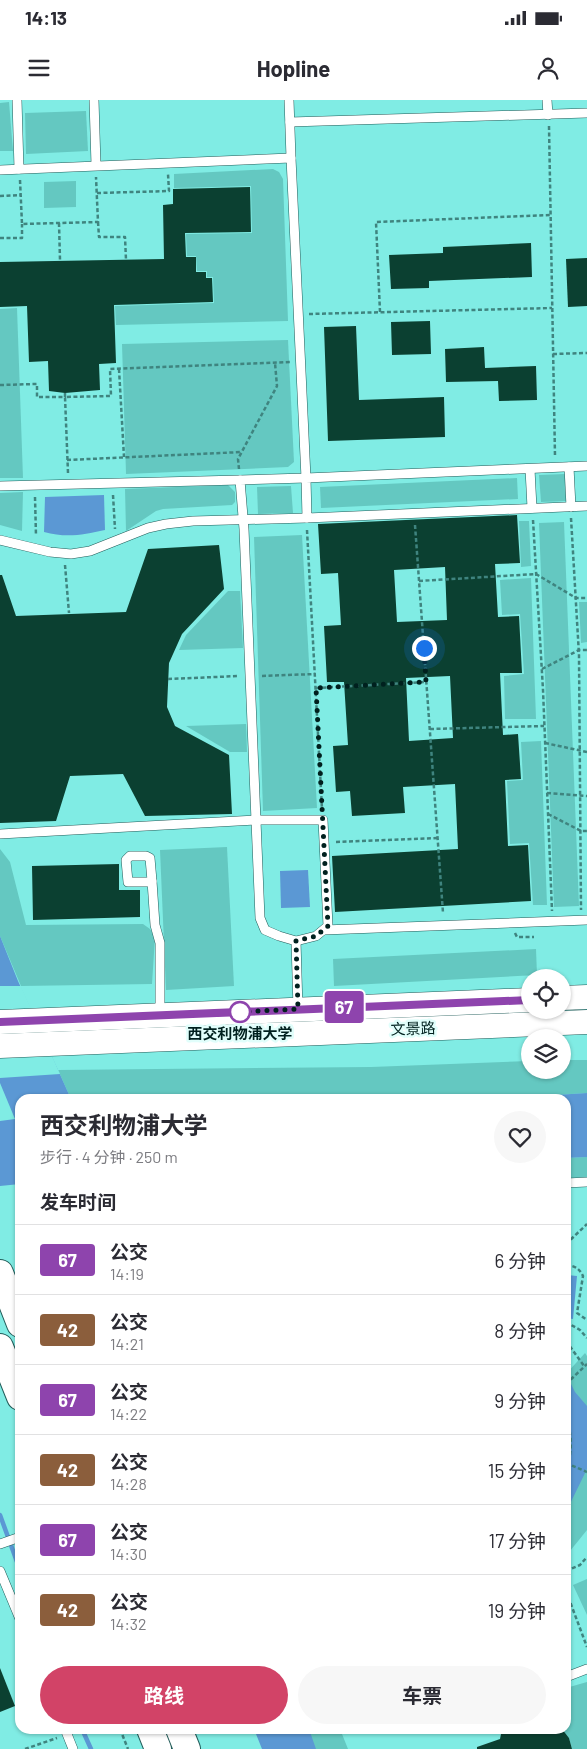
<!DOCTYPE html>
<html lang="zh">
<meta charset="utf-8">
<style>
:root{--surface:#fff;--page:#f7f7f7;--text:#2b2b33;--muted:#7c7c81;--line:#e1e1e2;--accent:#d24367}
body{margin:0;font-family:Barlow,"Noto Sans SC",sans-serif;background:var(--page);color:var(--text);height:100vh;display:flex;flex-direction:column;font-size:19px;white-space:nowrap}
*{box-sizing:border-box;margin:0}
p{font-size:16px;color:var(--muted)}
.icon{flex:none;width:28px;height:28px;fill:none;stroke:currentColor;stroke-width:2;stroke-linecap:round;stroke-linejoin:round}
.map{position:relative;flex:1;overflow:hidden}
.details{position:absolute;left:15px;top:994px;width:556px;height:640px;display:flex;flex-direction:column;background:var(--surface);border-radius:15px;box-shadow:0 1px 4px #0004}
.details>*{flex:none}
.badge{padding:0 10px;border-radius:4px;font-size:18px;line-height:32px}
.fabs{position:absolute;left:521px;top:869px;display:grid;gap:10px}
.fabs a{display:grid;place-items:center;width:50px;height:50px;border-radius:50%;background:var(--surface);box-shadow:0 1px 4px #0004;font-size:25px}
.you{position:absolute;width:25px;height:25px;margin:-12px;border:4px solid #fff;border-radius:50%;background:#1a73e8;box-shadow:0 0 0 8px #1a73e833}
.map>.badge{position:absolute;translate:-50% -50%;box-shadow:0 0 0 2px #fff}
h2{padding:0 25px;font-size:19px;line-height:45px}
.round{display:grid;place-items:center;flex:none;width:52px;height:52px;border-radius:26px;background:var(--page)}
.headline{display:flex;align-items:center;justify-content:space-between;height:85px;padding:0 25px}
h1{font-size:24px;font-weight:700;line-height:38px}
.primary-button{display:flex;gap:10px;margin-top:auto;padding:10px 25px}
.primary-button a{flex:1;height:58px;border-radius:30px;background:var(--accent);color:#fff;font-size:20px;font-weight:700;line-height:58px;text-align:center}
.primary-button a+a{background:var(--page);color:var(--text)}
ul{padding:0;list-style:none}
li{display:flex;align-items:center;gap:15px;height:70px;padding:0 25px;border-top:1px solid var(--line)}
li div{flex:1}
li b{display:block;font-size:19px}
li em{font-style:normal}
li .badge{min-width:55px;font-weight:700;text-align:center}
.status{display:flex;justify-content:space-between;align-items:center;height:35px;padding:0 25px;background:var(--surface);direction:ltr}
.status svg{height:14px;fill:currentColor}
header{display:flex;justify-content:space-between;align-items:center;height:65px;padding:0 25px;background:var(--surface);font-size:22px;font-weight:700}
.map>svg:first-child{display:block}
.green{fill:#64c8c1}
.water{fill:#5b98d4}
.pier{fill:#80ece4}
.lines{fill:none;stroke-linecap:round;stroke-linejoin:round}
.stream{stroke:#5b98d4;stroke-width:4.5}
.building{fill:#0b4031;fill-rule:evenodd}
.service-casing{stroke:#225c59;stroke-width:10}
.secondary-casing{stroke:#225c59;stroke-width:25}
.primary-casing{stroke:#225c59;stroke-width:28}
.path{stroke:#3f847f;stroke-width:2.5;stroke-dasharray:4 2.5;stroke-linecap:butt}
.service{stroke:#fff;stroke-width:9}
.secondary{stroke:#fff;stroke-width:24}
.primary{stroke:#fff;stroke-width:26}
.line-casing{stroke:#fff;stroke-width:11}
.line{stroke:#8e44ad;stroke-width:8}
.walk{stroke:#00201e;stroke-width:5;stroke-dasharray:0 9}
.stop-dot{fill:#fff;stroke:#8e44ad;stroke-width:2.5}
.labels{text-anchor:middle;stroke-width:5;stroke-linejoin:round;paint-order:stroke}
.street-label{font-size:15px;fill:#00201e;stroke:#e1fefb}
.stop-label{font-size:15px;font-weight:bold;fill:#00201e;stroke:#e1fefb}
</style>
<div class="status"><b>14:13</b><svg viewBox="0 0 49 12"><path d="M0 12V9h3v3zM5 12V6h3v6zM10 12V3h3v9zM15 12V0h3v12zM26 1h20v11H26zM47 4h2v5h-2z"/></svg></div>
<header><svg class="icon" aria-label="menu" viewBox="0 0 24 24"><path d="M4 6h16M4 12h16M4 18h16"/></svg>Hopline<svg class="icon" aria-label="person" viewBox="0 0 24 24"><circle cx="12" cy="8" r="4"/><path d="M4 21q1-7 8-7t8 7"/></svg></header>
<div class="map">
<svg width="587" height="1649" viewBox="0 0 587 1649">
<rect width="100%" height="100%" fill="#80ece4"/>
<g class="green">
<path d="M9,2L13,51H0V3Z"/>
<path d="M86,11L88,51L26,54L25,13Z"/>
<path d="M273,69L279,72L283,79L288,221L116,225L115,206L214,203L213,177H207V171H197L196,156H187L186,134L252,133L251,86L174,88V74Z"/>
<path d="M76,81V107L44,108V82Z"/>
<path d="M17,208L23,378H0V209Z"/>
<path d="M288,240L294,362L288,367L126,374L122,244Z"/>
<path d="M565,374L566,401L541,402L539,375Z"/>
<path d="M517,378L518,399L321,408L320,387Z"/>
<path d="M228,385L235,392V402L232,405L163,409L156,411L126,431L125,389Z"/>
<path d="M291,386L293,413L258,414L257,387Z"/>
<path d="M23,392L22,431L0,425V393Z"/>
<path d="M519,421H529L531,466L521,467Z"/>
<path d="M564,422L579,806L554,807L539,423Z"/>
<path d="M302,435L317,708L263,711L254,437Z"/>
<path d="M531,478L536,619H505L504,576L524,574L520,514L502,515L500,480Z"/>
<path d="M228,491H240L243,548L179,550L186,535Z"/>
<path d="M579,502H587V542L581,543Z"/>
<path d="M246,624L247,652H230L186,626Z"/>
<path d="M541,641L547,805H533L529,743L510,744L507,681L523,680L521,642Z"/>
<path d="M227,747L234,886L166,890L160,750Z"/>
<path d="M0,749L10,762L26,825L143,824L150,829L155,837L152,884L21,886L0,836Z"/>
<path d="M536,849L537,875L334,886L333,859Z"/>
<path d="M563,960H587V993L490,999H71L58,970L371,967L530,961V970H562Z"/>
<path d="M587,1057V1077L566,1078V1058Z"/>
<path d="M585,1253L587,1256V1430L566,1456V1274Z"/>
<path d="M587,1479V1515L573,1485Z"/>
<path d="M587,1582V1649H572L569,1638L562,1629H566V1588Z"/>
<path d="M306,1629H340L348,1649H314Z"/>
</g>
<g class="water">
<path d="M104,395L105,430C83,435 66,438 44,432L45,397Z"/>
<path d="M308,770L310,807L281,808L280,771Z"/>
<path d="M0,836L18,881L71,999H20V1084L0,1086V1021L15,1019L0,983Z"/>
<path d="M587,993V1057L566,1058V999H490Z"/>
<path d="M567,1175L577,1176L573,1219L566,1218Z"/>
<path d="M566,1274L575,1292L587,1306V1369L566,1412Z"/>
<path d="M254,1629H309L316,1649H262Z"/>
</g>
<path class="pier" d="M0,886H21L60,974L0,978Z"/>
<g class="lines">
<g class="stream">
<path d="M0,1415L20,1470"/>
<path d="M82,1629L91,1649"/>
</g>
</g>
<g class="building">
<path d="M250,87L251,132L185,133L186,157H196V172H206V178H212L213,202L114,205L116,263L99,264L100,290L65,293L49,291L48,261L29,262L27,206L0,207V162L164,159L163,105L173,104V89Z"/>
<path d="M531,143L532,177L429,181V188L391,189L389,155L443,153V147Z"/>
<path d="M587,158V206L568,207L566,159Z"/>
<path d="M430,221L431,254L392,255L391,222Z"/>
<path d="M356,226L359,300L444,297L445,337L328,341L324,227Z"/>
<path d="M484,247L485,268L536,266L537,300L499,301L498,281L446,282L445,249Z"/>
<path d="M517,415L520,463L495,464L498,517L519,516L522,573H500L503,635L518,634L521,679L505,680L508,746L528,745L531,801L335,812L332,756L458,749L455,684L403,687L405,713L352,716L350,691L336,692L333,646L348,645L344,582H327L324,526L341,525L338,473L321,474L318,424ZM445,467L447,520L397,522L394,470ZM450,576L453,638L409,641L406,578Z"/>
<path d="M219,445L224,489L182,534L169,563L167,607L175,626L229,655L232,714L145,716L123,674L70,676L56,721L0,723V475H2L16,516L126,512L148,449Z"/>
<path d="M119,764V790H140V817L33,820L32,766Z"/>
<path d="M0,1568L15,1606L0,1612Z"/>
<path d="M502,1629H562L569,1638L572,1649H477V1647L500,1639Z"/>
</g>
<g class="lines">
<defs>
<g id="service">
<path d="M17,0L19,69"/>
<path d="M94,0L96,65"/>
<path d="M289,0L291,58"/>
<path d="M547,0L548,15"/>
<path d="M290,22L587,13"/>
<path d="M0,70L291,58L306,378L240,380L244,429L260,818L265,830L279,836L296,841L298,909"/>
<path d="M587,366L306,378L307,418L587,406"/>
<path d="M569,367L571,407"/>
<path d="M530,369L532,408"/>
<path d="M0,386L240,380"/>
<path d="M0,440L50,452L71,454L90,451L148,428L166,424L193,421L307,418"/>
<path d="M0,734L256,720H323L328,826L316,836L296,841"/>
<path d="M130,756H146L150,758L152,781L150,782H128L126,760Z"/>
<path d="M152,781L155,825L160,843V915"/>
<path d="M324,830L587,820"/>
<path d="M566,1083L587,1082"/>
<path d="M0,1444L20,1437"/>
<path d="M0,1471L20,1519"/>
<path d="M566,1577L587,1569"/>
<path d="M65,1629L73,1649"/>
</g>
<g id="secondary">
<path d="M562,898L587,897"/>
<path d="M0,922L530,900"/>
<path d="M0,946L587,922"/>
</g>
<g id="primary">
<path d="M0,1173L20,1224"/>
<path d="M0,1247L20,1297"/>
<path d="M150,1629L158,1649"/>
<path d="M179,1629L187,1649"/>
</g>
</defs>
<use href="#service" class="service-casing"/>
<use href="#secondary" class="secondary-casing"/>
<use href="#primary" class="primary-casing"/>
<g class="path">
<path d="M549,26L555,356"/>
<path d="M20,80L22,124L98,122L96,77"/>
<path d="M97,93L169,91L168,74"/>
<path d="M0,96L21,95"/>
<path d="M98,122L99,137H125L126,160"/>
<path d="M59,123L60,160"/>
<path d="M0,138H22V124"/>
<path d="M380,212L376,122L550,115"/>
<path d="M309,214L552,208"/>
<path d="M553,254L587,253"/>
<path d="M119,269L124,357"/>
<path d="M0,285L37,284V297H65V293"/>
<path d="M67,360L242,352"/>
<path d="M239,369L238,359L277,286L275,263"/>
<path d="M68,373L65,297L111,296L110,269L290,262"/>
<path d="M113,395L115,429"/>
<path d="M35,397L36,436"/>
<path d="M571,418L579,555L581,810"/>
<path d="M533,420L543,590L552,811"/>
<path d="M415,425L443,813"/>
<path d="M307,430L322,709"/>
<path d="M65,465L69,513"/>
<path d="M419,481L536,474L576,498H587"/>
<path d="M542,569L579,550H587"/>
<path d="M262,576L315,574"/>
<path d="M168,579L239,576"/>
<path d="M316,588L426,582"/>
<path d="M430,629L544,626"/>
<path d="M545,643L587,652"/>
<path d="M547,693L587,696"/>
<path d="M548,714L581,731H587"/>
<path d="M336,742L438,738"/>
<path d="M515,833L517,837H534"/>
<path d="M566,1144L587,1124"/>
<path d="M566,1165C575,1166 579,1168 583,1176L577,1213L587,1220"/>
<path d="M566,1222L580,1230L587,1238"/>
<path d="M566,1241L584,1266"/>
<path d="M566,1284L587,1264"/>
<path d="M566,1319C572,1332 572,1351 568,1364"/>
<path d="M566,1363L587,1372"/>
<path d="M566,1471L580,1465L587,1457"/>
<path d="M566,1491L587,1547"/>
<path d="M120,1629L128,1649"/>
<path d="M25,1649L57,1638"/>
</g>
<use href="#service" class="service"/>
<use href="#secondary" class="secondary"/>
<use href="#primary" class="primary"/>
</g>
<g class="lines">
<defs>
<path id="line" d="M0,922L530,900"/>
</defs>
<use href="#line" class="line-casing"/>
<use href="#line" class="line"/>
<path class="walk" d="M240,912L298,909L296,841L316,836L328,826L316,588L426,582L424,548"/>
</g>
<circle class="stop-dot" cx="240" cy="912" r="10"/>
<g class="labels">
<g class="street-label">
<text transform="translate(413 929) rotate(-2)" y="5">文景路</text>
</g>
<g class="stop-label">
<text x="240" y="939">西交利物浦大学</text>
</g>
</g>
</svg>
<div class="fabs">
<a><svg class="icon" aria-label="locate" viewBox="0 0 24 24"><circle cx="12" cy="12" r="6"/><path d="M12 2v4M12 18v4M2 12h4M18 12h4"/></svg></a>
<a><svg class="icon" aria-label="layers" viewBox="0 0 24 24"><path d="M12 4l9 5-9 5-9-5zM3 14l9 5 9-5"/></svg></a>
</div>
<div class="you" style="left:424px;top:548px"></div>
<b class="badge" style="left:344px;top:907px;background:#8e44ad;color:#fff">67</b>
<section class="details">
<div class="headline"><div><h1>西交利物浦大学</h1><p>步行 · 4 分钟 · 250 m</p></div><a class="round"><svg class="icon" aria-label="heart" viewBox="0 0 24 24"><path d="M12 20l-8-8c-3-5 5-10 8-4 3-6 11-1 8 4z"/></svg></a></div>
<h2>发车时间</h2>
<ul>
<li><span class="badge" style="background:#8e44ad;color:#fff">67</span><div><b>公交</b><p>14:19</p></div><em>6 分钟</em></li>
<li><span class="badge" style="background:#8b5e3c;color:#fff">42</span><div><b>公交</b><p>14:21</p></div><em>8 分钟</em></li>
<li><span class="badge" style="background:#8e44ad;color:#fff">67</span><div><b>公交</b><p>14:22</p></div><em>9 分钟</em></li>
<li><span class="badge" style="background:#8b5e3c;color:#fff">42</span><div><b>公交</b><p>14:28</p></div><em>15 分钟</em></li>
<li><span class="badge" style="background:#8e44ad;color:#fff">67</span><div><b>公交</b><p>14:30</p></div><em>17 分钟</em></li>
<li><span class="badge" style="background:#8b5e3c;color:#fff">42</span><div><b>公交</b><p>14:32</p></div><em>19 分钟</em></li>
</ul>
<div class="primary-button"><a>路线</a><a>车票</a></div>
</section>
</div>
